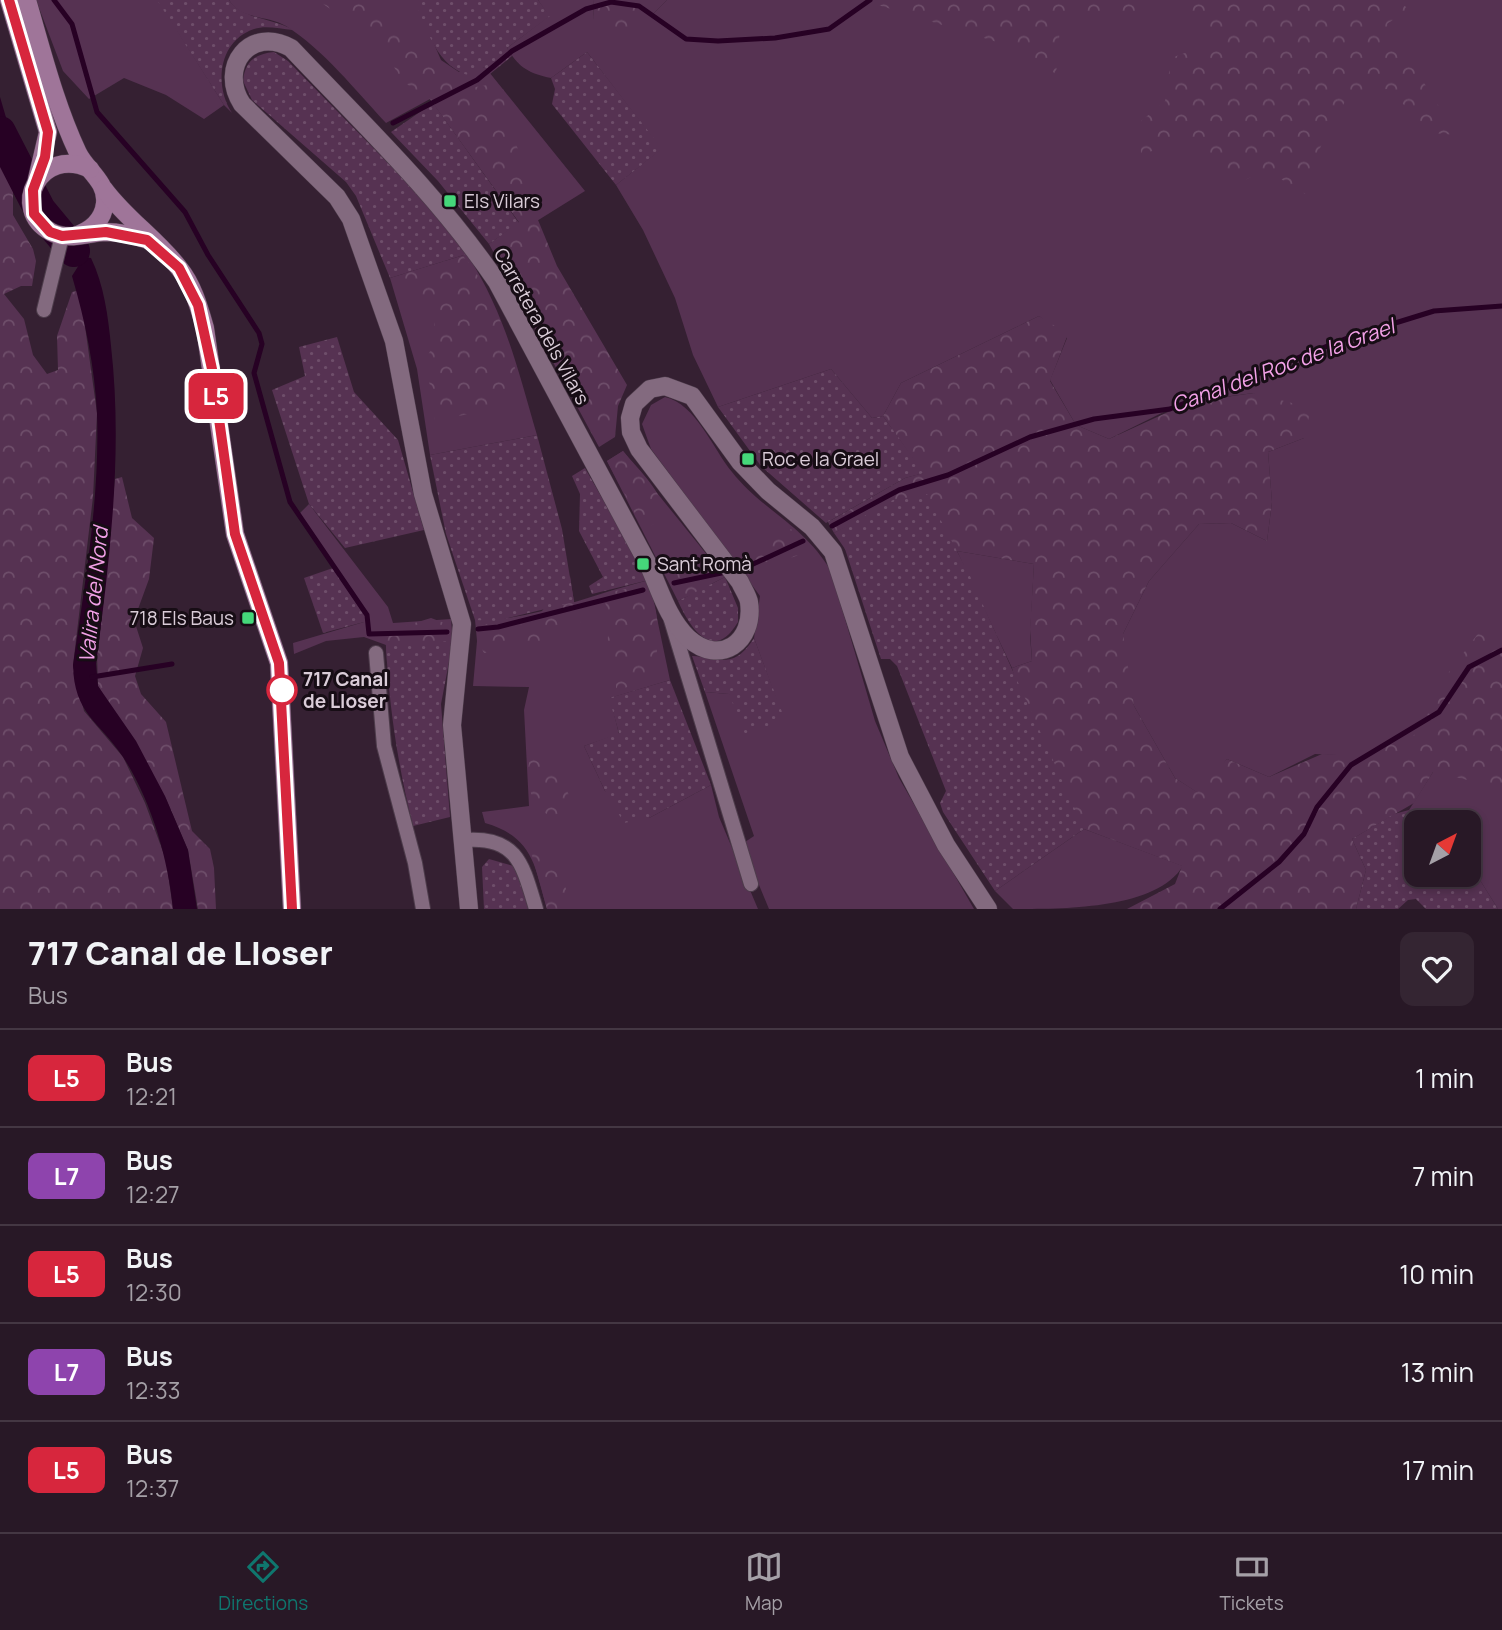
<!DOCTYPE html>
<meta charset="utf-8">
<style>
:root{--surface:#281826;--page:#342532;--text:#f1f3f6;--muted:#a5a0a7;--line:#443743;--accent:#0f766e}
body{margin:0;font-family:Manrope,sans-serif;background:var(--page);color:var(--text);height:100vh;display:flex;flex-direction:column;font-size:26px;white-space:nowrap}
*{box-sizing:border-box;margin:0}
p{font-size:23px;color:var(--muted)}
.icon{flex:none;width:38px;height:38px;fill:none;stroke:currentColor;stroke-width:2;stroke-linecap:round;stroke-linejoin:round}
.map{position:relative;height:909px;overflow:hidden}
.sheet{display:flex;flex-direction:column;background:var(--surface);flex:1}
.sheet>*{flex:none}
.badge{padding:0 14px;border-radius:10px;font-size:24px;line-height:46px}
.needle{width:46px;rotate:41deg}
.tools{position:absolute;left:1404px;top:810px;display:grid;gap:14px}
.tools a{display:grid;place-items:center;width:77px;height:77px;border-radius:14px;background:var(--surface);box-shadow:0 4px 10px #0003,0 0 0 2px var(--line);font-size:35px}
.map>.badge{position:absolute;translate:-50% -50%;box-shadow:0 0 0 4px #fff}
.round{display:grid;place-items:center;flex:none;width:74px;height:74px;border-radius:14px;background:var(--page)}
.headline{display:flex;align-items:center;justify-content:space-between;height:119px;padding:0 28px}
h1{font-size:33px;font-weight:800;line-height:52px}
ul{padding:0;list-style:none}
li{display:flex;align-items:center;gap:21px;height:98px;padding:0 28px;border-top:2px solid var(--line)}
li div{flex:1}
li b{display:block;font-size:26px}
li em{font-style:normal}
li .badge{min-width:77px;font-weight:700;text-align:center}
.tabs{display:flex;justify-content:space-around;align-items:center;height:98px;border-top:2px solid var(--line);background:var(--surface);font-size:19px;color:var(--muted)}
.tabs a{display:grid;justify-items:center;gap:4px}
.tabs .active{color:var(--accent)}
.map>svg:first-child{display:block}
.grass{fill:#563252}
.forest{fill:url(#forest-crowns)}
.park{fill:url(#park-dots)}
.water{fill:#270124}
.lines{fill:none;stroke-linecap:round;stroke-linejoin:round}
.stream{stroke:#270124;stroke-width:5}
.river{stroke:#270124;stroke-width:32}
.minor-casing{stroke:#4d3c4b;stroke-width:16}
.tertiary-casing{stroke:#4d3c4b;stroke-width:19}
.primary-casing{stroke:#4d3c4b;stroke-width:19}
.minor{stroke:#836a7f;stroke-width:14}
.tertiary{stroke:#836a7f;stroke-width:18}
.primary{stroke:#9f7599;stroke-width:18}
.line-casing{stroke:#fff;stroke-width:16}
.line{stroke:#d7263d;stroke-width:10}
.poi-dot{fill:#45d77a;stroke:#170d15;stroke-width:2.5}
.stop-dot{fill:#fff;stroke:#d7263d;stroke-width:3.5}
.labels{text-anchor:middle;stroke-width:6;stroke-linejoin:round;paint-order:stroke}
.poi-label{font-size:19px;fill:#daccd8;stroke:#170d15;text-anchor:start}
.street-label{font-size:19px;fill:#daccd8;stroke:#170d15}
.stop-label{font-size:19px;font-weight:bold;fill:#daccd8;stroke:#170d15;text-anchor:start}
.water-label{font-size:21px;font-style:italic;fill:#f3a1e8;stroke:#170d15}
</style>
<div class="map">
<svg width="1502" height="909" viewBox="0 0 1502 909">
<defs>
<pattern id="forest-crowns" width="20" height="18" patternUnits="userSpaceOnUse" patternTransform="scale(1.75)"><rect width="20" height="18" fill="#563252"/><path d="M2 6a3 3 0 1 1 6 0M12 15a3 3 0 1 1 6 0" fill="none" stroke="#6e4e6a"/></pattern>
<pattern id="park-dots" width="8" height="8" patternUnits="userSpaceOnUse" patternTransform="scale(1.75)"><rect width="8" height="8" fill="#563252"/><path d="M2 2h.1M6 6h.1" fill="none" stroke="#6e4e6a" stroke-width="1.8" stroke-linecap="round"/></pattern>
</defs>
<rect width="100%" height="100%" fill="#352032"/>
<g class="grass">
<path d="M36,0H158L224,105L204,119L166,95L124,78L89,99L63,71Z"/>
<path d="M229,0H415L441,60L459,72L485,67L585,191L524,229L430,99L386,123C355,90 324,50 286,26C268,15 240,20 229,0Z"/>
<path d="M538,0H594L593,20L652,15L667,0H1502V909H1498L1468,861V822H1426L1409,810L1433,772L1359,756L1315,754L1269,777L1227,759L1201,795L1175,778L1134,706L1120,640L1149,581L1199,524L1231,523L1267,541L1272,502L1268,452L1304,438L1254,393L1184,402L1109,439L1076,425L1050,380L1067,338L1039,316L901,383L883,416L872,418L831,369L718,407L693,355L675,298L643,230L616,185L661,149L587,52L551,78C529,73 519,68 507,48L549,16Z"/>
<path d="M467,254C506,316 517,367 537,435L430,455L417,369L390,278Z"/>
<path d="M665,397C696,404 713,449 732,472C764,512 803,524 831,571L875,721L899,778L974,909H769L742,844L754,836L705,692L729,694L784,720L754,638L760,596L651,449L642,424L651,405Z"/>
<path d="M623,451L725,577L678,601L607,461Z"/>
<path d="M309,504L388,607L393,623L451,619L453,641L386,645L364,637L326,641L294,654L293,643L364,622C364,601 312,535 298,515Z"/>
<path d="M957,551L1034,564L1030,636L1032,661L1012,668Z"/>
<path d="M649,580L670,680L610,698L619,734L584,746L605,791L649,818L711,785L719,817L758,909H547C535,866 533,837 485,823L482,812L529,806L524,710L529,687L473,686L477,641L475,620C534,621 592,594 649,580Z"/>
<path d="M1084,829L1183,866C1156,909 1066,909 1013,909L995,891Z"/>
</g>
<g class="forest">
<path d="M377,0L396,20L399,38L423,58L438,59L470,88L493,84L504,90L505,118L528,173L530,216L538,220L557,266L627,385L618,406L615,437L599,447L489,244L519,222L430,99L402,81L382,46L319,1Z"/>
<path d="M594,0H667L652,15L617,33L593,20Z"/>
<path d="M862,0H1396L1409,9L1387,24L1457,135L1432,133L1388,89L1350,92L1319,150L1305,194L1265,169L1229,189L1188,138L1141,155L1140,122L1165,101L1171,58L1218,41L1172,0L1113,18L1061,17L1056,74L1016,48Z"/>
<path d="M0,155L13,178V215L33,249L36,261L32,286H21L4,294L24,319L33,355L47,374L58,370L57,336L72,292L77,291L83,312L97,413L93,497L73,665L84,711L123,757L145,803L166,860L173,909H0Z"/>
<path d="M463,256C483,279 497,310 507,339C514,357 514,374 524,392C498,408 466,416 435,420C434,411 434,401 432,392C426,370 418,360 438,343L434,332L436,296L422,300L406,298L401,286L403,274L430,266L435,268Z"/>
<path d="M1039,316L1068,334L1050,381L1076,425L1109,439L1190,402L1254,393L1311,408L1304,438L1268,452L1272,502L1267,541L1231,523L1199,524L1149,581L1123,634L1134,706L1175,778L1197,792L1227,759L1269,777L1322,754L1353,755L1420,733L1440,684L1483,627L1502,630V784H1485L1433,772L1414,803L1352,839L1366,870L1356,909H1127L1175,884L1182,866L1084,829L1048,804L1012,668L1032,661L1030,629L1034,564L957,551L945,538L862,519L834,533L828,522L905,478L923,473L883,416L901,383Z"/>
<path d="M623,451C640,472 668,495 664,523H655L648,528L639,521L607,461Z"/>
<path d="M122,477L132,518L154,538L149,579L134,620L143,648L135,676L141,694L166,722L192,831L210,849L214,868L216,909H198L188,850L166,799L98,686L97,655L115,479Z"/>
<path d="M783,526L797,532L803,541L799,555L775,563L758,578L749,575L741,562L747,552Z"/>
<path d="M694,562L709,563L715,572L709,589L683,598L676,589L678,567Z"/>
<path d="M570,576L574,602L582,616L580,623C554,640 515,651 484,653L477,641L481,625L503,622L530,626Z"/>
<path d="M647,585C661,611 660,645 653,673L616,693V681L607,653L609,618L605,602L610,592Z"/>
<path d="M431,618L447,624L453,641L387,662L385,632Z"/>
<path d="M530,757L561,775L576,813L557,820C531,809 524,784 530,757Z"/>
<path d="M545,846L557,863L573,909H547L531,852Z"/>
</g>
<g class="park">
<path d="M157,0H229C241,19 273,18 293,30C280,29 266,25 254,29C218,41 214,86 232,113L224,105Z"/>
<path d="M414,0H538L550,16L507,48L512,56L490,74L484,67L472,76C436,68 428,30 414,0Z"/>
<path d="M274,52L288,61L441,217L467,254L390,278L356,196L346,182L252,100L243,81C245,61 255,54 274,52Z"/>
<path d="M587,52L662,149L616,185L552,104L555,89L551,78Z"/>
<path d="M433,103L519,223L489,244L438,181L391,132Z"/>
<path d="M337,337L354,392L398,440L424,530L345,548L309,504L272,390L305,376L299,347Z"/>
<path d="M831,369L872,418L883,416L924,473L905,478L826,523L761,466L718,407Z"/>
<path d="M537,435L562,529L574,602L496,621L475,620L446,534L430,455Z"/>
<path d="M585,468L649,580L592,594L589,586L603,577L579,531L580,494L572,476Z"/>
<path d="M927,494L970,576L1084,829L995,891L943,812L940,803L946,791L897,666L890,659H881L845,549L834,533L893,500Z"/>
<path d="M333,568L364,615V622L323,633L304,578Z"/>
<path d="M725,577L738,608V622C713,664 690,628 678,601Z"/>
<path d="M754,638L785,720L745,734L729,694L705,692L692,656C720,657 733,671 754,638Z"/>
<path d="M453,641L441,704L450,817L413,826C398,766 389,707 386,645Z"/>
<path d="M670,680L711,785L649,818L624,823L605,791L584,746L619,733L609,698Z"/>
<path d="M1409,810L1426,822H1416V875H1468V861L1498,909H1426L1416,899L1408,900L1398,909H1356L1366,870L1352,839L1394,814Z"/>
<path d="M489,859L517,867L528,909H484L482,867Z"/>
</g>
<g class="water">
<path d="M0,97L12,138L26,156L13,178L0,155Z"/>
<path d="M84,257L91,258C104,285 108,316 111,346C123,452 110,558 96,664L98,686L136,741L165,796L188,850L197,909H173C168,858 151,800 123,757C99,721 74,714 73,665C85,583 100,497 97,414C95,368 85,320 72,276Z"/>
</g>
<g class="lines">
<g class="stream">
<path d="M54,0L72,24L97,112L185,212L208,255L259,333L262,344L254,373L290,502L367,615L369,634L447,632"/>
<path d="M393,123L477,80L512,51L586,9L611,2L639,6L686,39L718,41L775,38L829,29L870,0"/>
<path d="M832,526L899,490L948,475L1030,437L1094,419L1170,409L1350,337L1434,311L1502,306"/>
<path d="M736,569L751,565L803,541"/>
<path d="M674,583L726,572"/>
<path d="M478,629L498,627L643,590"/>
<path d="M92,677L172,664"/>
<path d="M1220,909L1279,862L1304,834L1317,807L1351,765L1439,712L1469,667L1502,650"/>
</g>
<path class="river" d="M0,132L40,210L74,251"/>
<defs>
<g id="minor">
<path d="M44,310L62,236"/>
<path d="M671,620L751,884"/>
<path d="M376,653L384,746L415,863L423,909"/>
<path d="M465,840C518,836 523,866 536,909"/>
</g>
<path id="tertiary" d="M469,909L452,725L462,624L423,494L394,341L351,219L337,197L242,104C218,67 250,25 291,48C363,124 438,195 497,282L649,566C660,590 668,619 688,638C720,667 755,642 749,602C748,596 743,589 740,582L639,449L631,432L630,418L634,404L650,389L665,386L692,396L740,462L768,491L812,527L833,552L900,757L946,845L988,909"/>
<g id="primary">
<path d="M9,0L48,132L37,179"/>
<path d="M27,0C42,51 55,104 78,153C87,171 107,181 105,203C103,221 90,231 74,236"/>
<path d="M90,169C41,145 8,209 51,232C68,241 87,233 105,232C120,232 134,235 148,240"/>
<path d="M104,189C126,219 157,239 179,268C193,285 199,307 205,328L235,534L279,663L292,909"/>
</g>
</defs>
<use href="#minor" class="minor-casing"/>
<use href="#tertiary" class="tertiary-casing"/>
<use href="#primary" class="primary-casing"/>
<use href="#minor" class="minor"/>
<use href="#tertiary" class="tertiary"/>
<use href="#primary" class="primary"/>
</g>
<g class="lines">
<defs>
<path id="line" d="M9,0L48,132L45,157L33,190L34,214L50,232L62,236L106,232L147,240L179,268L198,305L212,369L235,534L279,663L292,909"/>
</defs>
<use href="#line" class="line-casing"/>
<use href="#line" class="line"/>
</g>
<g class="poi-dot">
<rect x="443" y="194" width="14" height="14" rx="3.5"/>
<rect x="741" y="452" width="14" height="14" rx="3.5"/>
<rect x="636" y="557" width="14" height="14" rx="3.5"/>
<rect x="241" y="611" width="14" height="14" rx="3.5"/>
</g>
<circle class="stop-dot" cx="282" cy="690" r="14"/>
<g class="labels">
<g class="poi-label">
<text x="464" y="208">Els Vilars</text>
<text x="762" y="466">Roc e la Grael</text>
<text x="657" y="571">Sant Romà</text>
<text x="234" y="625" text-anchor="end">718 Els Baus</text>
</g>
<g class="street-label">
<text transform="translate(542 326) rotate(61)" y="7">Carretera dels Vilars</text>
</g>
<g class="stop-label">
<text x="303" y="686">717 Canal<tspan x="303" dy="22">de Lloser</tspan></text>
</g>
<g class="water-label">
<text transform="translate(1283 366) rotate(-20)" y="7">Canal del Roc de la Grael</text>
<text transform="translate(94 595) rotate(-84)" y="7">Valira del Nord</text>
</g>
</g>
</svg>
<div class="tools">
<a><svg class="needle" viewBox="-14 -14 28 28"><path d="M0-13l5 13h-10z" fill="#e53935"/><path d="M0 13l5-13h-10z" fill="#a5a0a7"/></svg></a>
</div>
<b class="badge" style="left:216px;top:396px;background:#d7263d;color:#fff">L5</b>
</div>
<section class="sheet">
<div class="headline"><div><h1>717 Canal de Lloser</h1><p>Bus</p></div><a class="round"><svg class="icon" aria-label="heart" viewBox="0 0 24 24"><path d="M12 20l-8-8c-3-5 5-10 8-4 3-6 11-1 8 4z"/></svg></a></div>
<ul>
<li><span class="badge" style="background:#d7263d;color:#fff">L5</span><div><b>Bus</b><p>12:21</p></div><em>1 min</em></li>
<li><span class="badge" style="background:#8e44ad;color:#fff">L7</span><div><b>Bus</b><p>12:27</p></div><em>7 min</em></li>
<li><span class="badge" style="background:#d7263d;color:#fff">L5</span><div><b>Bus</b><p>12:30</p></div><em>10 min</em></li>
<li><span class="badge" style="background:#8e44ad;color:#fff">L7</span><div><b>Bus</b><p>12:33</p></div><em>13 min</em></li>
<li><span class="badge" style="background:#d7263d;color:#fff">L5</span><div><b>Bus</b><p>12:37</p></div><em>17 min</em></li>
</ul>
</section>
<nav class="tabs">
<a class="active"><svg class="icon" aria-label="directions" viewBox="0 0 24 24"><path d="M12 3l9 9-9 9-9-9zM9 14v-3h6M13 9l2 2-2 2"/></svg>Directions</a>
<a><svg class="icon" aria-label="map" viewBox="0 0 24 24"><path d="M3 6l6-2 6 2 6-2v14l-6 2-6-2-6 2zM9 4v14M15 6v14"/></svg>Map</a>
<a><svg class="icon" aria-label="tickets" viewBox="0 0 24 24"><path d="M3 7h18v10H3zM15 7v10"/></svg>Tickets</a>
</nav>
